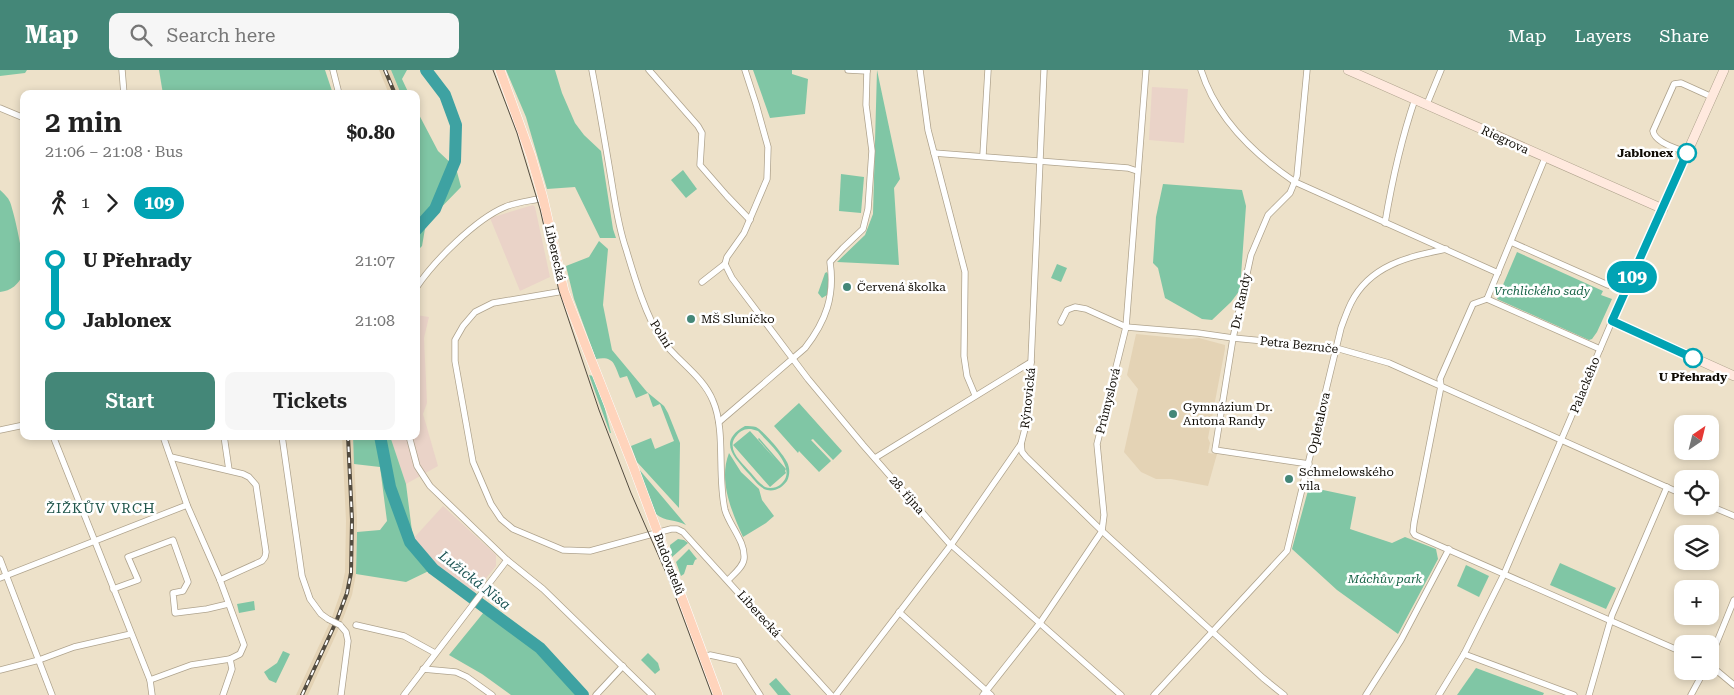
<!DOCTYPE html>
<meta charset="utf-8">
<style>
:root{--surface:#fff;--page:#f6f6f6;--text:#222;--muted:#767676;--accent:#448778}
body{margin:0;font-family:"Roboto Serif",serif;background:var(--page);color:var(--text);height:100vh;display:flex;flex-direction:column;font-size:19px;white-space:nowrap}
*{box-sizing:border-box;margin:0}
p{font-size:16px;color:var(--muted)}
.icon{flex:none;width:28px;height:28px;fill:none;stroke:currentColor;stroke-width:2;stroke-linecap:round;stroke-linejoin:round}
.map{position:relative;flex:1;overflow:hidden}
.details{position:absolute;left:20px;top:20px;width:400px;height:350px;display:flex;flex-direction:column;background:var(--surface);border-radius:10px;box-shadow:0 2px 8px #0003}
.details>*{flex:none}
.badge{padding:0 10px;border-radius:16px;font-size:18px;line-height:32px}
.needle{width:32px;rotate:35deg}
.tools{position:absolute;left:1674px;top:345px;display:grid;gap:10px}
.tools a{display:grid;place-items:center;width:45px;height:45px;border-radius:10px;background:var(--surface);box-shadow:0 2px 8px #0003;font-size:25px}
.map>.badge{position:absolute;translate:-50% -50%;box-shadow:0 0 0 2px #fff}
.legs{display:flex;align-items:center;gap:8px;height:55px;padding:0 25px;font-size:16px}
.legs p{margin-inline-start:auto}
.head{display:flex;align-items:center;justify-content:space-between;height:85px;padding:0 25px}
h1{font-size:28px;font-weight:600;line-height:38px}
.cta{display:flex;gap:10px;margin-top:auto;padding:10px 25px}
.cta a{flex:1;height:58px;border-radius:10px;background:var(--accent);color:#fff;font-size:20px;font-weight:600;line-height:58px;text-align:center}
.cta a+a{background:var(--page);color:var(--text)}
ul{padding:0 25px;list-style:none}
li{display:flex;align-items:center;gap:18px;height:60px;font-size:19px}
li i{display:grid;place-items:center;width:8px;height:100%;margin:0 6px;background:currentColor}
li i::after{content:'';width:12px;height:12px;margin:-6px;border:4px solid;border-radius:50%;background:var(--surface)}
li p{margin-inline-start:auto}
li:first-child i{background:linear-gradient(#0000 50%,currentColor 0)}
li:last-child i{background:linear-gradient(currentColor 50%,#0000 0)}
header{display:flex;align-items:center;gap:30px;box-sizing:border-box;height:70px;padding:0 25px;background:var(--accent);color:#fff}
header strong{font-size:24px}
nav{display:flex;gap:28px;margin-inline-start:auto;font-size:18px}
.search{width:350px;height:45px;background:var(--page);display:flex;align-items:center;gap:12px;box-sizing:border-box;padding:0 18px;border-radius:10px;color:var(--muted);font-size:19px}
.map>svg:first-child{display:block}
.built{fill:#e4d3b5}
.industrial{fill:#ead3c8}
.green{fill:#80c6a5;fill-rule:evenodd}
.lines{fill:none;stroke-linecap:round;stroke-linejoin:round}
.river{stroke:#3ea2a2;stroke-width:12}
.street-casing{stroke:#afa38d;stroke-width:7}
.secondary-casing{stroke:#afa38d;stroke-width:10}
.primary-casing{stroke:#fff;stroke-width:10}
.street{stroke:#fff;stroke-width:5.5}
.secondary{stroke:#ffe9de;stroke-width:9}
.primary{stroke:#ffd4bc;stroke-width:9}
.tram{stroke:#534c40;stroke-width:1}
.rail-casing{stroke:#534c40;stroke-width:4}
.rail{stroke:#fff;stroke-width:2;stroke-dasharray:5.5;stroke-linecap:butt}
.street-bridge-casing{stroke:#afa38d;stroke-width:7;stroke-linecap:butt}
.street-bridge{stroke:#fff;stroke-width:5.5}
.line-1-casing{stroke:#fff;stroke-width:11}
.line-1{stroke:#00a3b4;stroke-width:8}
.stop-1-dot{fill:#fff;stroke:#00a3b4;stroke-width:2.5}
.poi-dot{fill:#448778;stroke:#fff;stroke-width:2}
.labels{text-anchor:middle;stroke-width:5;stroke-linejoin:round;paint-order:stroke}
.street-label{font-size:12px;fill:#100c05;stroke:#fff}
.stop-label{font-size:12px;font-weight:bold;fill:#100c05;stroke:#fff;text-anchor:end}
.poi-label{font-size:12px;fill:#100c05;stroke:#fff;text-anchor:start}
.park-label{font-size:12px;font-style:italic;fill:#186447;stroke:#fff}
.neighbourhood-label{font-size:14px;letter-spacing:1px;fill:#20564b;stroke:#fff}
.water-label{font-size:14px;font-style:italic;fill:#1d5555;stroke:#fff}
</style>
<header>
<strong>Map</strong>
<div class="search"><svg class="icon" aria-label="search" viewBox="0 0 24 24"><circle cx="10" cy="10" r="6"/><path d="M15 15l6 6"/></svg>Search here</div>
<nav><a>Map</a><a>Layers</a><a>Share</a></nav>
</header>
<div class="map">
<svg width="1734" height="625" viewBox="0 0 1734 625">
<rect width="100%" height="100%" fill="#ede1c9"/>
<g class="built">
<path d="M379,0H391L401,24H389Z"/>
<path d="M1136,264L1187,269L1199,268L1225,275V279L1208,368L1210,373L1208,383L1217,384L1208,416L1171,409H1156L1141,402L1124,382L1138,319L1127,305Z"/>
<path d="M342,366H353L357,450L356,504L352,525L341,554L308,625H296L331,550L341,521L345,502L346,451Z"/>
</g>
<g class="industrial">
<path d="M1152,17L1188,19L1184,73L1149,70Z"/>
<path d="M533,135L535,137L550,207L520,221L490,148Z"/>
<path d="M416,245L429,247L424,268L427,333L423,344L438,396L406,414L390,366H416Z"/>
<path d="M443,436L496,485V496L474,523L437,497L413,469Z"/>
</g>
<g class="green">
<path d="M0,0H27L25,3L0,6Z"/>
<path d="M159,0H325L333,24H163Z"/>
<path d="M391,0H407L402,9L409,24H401Z"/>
<path d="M506,0H555L562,23L575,53L584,65L601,81L613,159L616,168H600L575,117L547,119L526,47Z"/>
<path d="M753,0H792V4L808,9L805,44L770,48Z"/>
<path d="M877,0L900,109L894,118L899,195L837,192L865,165L873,144Z"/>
<path d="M416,39L438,81L456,98L461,117L426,153L422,176L416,182Z"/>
<path d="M683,100L697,119L686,128L671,110Z"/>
<path d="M841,104L864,107L861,143L839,141Z"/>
<path d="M1163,114L1242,120L1246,136L1240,220L1231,232L1212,250L1202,249L1165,228L1158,198L1153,193L1156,147Z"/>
<path d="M0,120C4,124 8,127 10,132C14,142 26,195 23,204C19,214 11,221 0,222Z"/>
<path d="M599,171L608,179L603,235L612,280L647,322L664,336L668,343L680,373L679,438L637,392L631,376L651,368L655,379L674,371L660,334L653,337L648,323L636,328L627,306L620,308C614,294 614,286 596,289L574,229L566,196L589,187Z"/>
<path d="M1517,182L1603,221L1601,225L1612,229L1597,262L1592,269L1589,270L1497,229Z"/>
<path d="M1057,194L1067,198L1061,212L1051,208Z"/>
<path d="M827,202C831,208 828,218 827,225L822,228L818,223L825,203Z"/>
<path d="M589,305L593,306L604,335L611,363H610Z"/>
<path d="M799,333L842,381L833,390L813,369L811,370L831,391L819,402L799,381L798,383L774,356Z"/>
<path d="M745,356C749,356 753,356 756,357C763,360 784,385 787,392C790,398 790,405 787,411C783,417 775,422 767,420C759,418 753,408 747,402C733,386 718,371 745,356ZM751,359L758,361C769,374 800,399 780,415C776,418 770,419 765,417C760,414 755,408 751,403C743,393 724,379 737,365C741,360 745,359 751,359Z"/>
<path d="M750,361L776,390L758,369L759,368L786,399L785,401L786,403L770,417L733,375Z"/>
<path d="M353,366H390L406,414L413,469L437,497L406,512L356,504L357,462L380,460L387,451L380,397L354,394Z"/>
<path d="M729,383L741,402L759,419L762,430L774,446L766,453L743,467C732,442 718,411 729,383Z"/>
<path d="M638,398L686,455C676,449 665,452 656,444Z"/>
<path d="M1309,417L1356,427L1350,459L1392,473L1405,467L1436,479L1438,489L1398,564L1337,520L1292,479Z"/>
<path d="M678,469L684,470L688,473L671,488L670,475Z"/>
<path d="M689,479L697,489L695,490L693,495H687L684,504L681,506L676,492Z"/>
<path d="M1560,493L1616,518L1606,539L1550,515Z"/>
<path d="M1466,495L1489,506L1479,527L1457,516Z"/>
<path d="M254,531L255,540L239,543L237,534Z"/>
<path d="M484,542L546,589L576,625H511L482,604L449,585Z"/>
<path d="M283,581L290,584L276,613L269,610L264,602L277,593Z"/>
<path d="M648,583L658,593L660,600L655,604L641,590Z"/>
<path d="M1476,598L1544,623L1543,625H1457Z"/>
<path d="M776,608L791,625H778L769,614Z"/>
</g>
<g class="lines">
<g class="river">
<path d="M416,160L435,139L455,91L456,55L445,25L426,0"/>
<path d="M380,366L390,417L410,472L433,499L540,578L583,625"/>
</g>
<defs>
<g id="street">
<path d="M122,0L124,24"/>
<path d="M333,0L339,24"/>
<path d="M592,0C599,36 605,72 611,108C615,132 618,156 626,179C634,206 646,247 662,270C677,291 703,306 713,331C726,361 717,406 725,440C729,455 746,472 744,489C743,497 734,504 728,510"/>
<path d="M649,0L698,56L702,63L700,95L727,126L750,150"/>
<path d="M848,0L867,1"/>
<path d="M920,0L928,60L965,202L964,286L967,306L975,325"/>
<path d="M1201,0C1216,48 1255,85 1295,112L1498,203"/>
<path d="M1307,0L1297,106L1290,123L1268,145L1251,185L1233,268L1215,380L1309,394"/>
<path d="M1427,34L1441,0"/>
<path d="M0,38L24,48"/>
<path d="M934,83L1128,98L1137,101"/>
<path d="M1687,83C1677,78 1655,73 1653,61L1674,14L1681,13L1712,27"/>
<path d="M983,85L988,0"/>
<path d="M1385,153C1392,111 1401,70 1415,29"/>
<path d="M1511,172L1608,215"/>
<path d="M725,194L732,208L808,309L863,375L948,472L1121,625"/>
<path d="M702,212L725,194L727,187L744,163L767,109L768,77L756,34L745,0"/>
<path d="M416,218C434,191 476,149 505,137C516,132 531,131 543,128"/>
<path d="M564,221L493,233L475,242L463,256L455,270V291L473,392L491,434L501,449L513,459L563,480L590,481L671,459H677L683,462L831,625"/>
<path d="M1487,229L1473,234L1440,309L1441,316L1414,453L1413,462L1415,465L1682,582"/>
<path d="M1487,229L1545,88"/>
<path d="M1487,229L1600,279"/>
<path d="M1061,252L1067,240L1075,237L1086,239L1126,257L1198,263L1233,268L1336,278L1389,293L1682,424"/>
<path d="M719,352L805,278C826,251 835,226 830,192L843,178L863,159L868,139L872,81L866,35L867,0"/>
<path d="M0,360L24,355"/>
<path d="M53,366L150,610L152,625"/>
<path d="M224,366L229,400"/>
<path d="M282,366L302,506L310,529L321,544L328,549"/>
<path d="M409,366L417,396L430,416L507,490L543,519L652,625"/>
<path d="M1021,374L1022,382L1026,387L1102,461L1263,608L1284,625"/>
<path d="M171,387L243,404L249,407L256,415L266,482L265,487L262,491L220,510"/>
<path d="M875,388L1031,292"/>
<path d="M1710,436L1734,446"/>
<path d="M0,489L52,625"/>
<path d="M0,508L187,435"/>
<path d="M113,519L138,510L128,487L173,470L188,512L183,521L173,523L175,543L207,539L228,534"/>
<path d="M899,542L991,625"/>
<path d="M340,555L346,562L348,571L341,625"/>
<path d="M356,555L404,566L435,583"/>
<path d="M1464,584L1574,625"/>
<path d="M704,587L710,585L738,591L760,625"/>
<path d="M1710,589L1734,530"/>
<path d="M1710,595L1734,615"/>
<path d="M423,599L456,602L467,607L492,625"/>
<path d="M0,600L39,590L74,577L131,564"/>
<path d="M150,610L191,595L230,589L240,584L244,575L220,510L187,435L163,366"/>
<path d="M223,625L232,599L230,589"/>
<path d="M404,625L507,490"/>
<path d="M596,625L623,596"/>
<path d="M836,625L951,475L1021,374L1027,351L1031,292L1044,0"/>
<path d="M983,625L1040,553L1102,461L1104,445L1097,374L1126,257L1146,0"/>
<path d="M1154,625L1287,481L1341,258C1344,250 1347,241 1351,233C1370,195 1408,187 1446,179"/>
<path d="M1366,625L1401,570L1449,479"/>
<path d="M1439,625L1464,584L1504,504L1612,251"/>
<path d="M1589,625L1612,545L1667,417"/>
<path d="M1691,625L1704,601"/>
</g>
<g id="secondary">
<path d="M1348,0L1663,139"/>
<path d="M1724,0L1612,251L1734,306"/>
</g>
<path id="primary" d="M500,0L531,86L543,128L564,221L633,396L718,625"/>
</defs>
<use href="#street" class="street-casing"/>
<use href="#secondary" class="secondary-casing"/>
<use href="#primary" class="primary-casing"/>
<use href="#street" class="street"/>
<use href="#secondary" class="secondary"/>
<use href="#primary" class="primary"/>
<path class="tram" d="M493,0L517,63L540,139L559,221L599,340L631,423L670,512L712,625"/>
<defs>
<g id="rail">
<path d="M385,0L395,24"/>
<path d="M302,625L336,552L347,523L351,503L352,450L348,366"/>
</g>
</defs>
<use href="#rail" class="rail-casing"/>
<use href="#rail" class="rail"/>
<defs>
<path id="street-bridge" d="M328,549L340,555"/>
</defs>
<use href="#street-bridge" class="street-bridge-casing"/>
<use href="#street-bridge" class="street-bridge"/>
</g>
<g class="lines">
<defs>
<path id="line-1" d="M1687,83L1612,251L1693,288"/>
</defs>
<use href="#line-1" class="line-1-casing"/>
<use href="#line-1" class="line-1"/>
</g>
<g class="stop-1-dot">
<circle cx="1687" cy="83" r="9"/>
<circle cx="1693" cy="288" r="9"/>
</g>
<g class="poi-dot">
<circle cx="847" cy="217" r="5"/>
<circle cx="691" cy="249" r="5"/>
<circle cx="1173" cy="344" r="5"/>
<circle cx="1289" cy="409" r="5"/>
</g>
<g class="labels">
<g class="street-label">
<text transform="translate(1505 70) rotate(25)" y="4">Riegrova</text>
<text transform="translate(555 183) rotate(77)" y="4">Liberecká</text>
<text transform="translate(1241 231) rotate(-78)" y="4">Dr. Randy</text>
<text transform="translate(661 264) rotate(58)" y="4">Polní</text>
<text transform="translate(1299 275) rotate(6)" y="4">Petra Bezruče</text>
<text transform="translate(1585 315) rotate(-68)" y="4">Palackého</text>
<text transform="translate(1028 328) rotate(-84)" y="4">Rýnovická</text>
<text transform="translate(1108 331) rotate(-76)" y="4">Průmyslová</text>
<text transform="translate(1319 353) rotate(-77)" y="4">Opletalova</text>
<text transform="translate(907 425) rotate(49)" y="4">28. října</text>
<text transform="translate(669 494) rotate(69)" y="4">Budovatelů</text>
<text transform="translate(759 544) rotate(48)" y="4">Liberecká</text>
</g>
<g class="stop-label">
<text x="1673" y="87">Jablonex</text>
<text x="1693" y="311" text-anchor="middle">U Přehrady</text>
</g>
<g class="poi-label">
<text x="857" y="221">Červená školka</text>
<text x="701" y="253">MŠ Sluníčko</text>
<text x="1183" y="341">Gymnázium Dr.<tspan x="1183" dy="14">Antona Randy</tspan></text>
<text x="1299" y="406">Schmelowského<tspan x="1299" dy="14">vila</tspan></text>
</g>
<g class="park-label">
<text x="1542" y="225">Vrchlického sady</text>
<text x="1385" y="513">Máchův park</text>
</g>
<g class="neighbourhood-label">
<text x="101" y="443">ŽIŽKŮV VRCH</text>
</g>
<g class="water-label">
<text transform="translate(475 510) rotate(38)" y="5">Lužická Nisa</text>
</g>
</g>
</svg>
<div class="tools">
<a><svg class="needle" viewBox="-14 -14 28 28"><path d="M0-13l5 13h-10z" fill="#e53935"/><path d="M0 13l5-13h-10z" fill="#767676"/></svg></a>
<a><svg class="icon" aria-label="locate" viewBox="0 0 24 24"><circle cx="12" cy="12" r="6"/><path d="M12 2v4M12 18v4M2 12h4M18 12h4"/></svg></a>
<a><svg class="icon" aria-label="layers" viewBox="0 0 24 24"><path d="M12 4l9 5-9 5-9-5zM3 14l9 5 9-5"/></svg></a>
<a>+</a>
<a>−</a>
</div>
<b class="badge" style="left:1632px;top:207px;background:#00a3b4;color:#fff">109</b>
<section class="details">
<div class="head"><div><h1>2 min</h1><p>21:06 – 21:08 · Bus</p></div><b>$0.80</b></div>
<div class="legs"><svg class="icon" aria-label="walk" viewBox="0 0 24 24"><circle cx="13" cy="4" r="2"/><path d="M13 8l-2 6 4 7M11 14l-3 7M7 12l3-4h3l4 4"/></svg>1<svg class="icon" aria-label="forward" viewBox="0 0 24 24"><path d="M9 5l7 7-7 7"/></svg><b class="badge" style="background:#00a3b4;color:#fff">109</b></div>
<ul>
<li><i style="color:#00a3b4"></i><b>U Přehrady</b><p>21:07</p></li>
<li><i style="color:#00a3b4"></i><b>Jablonex</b><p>21:08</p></li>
</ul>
<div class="cta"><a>Start</a><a>Tickets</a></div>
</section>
</div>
